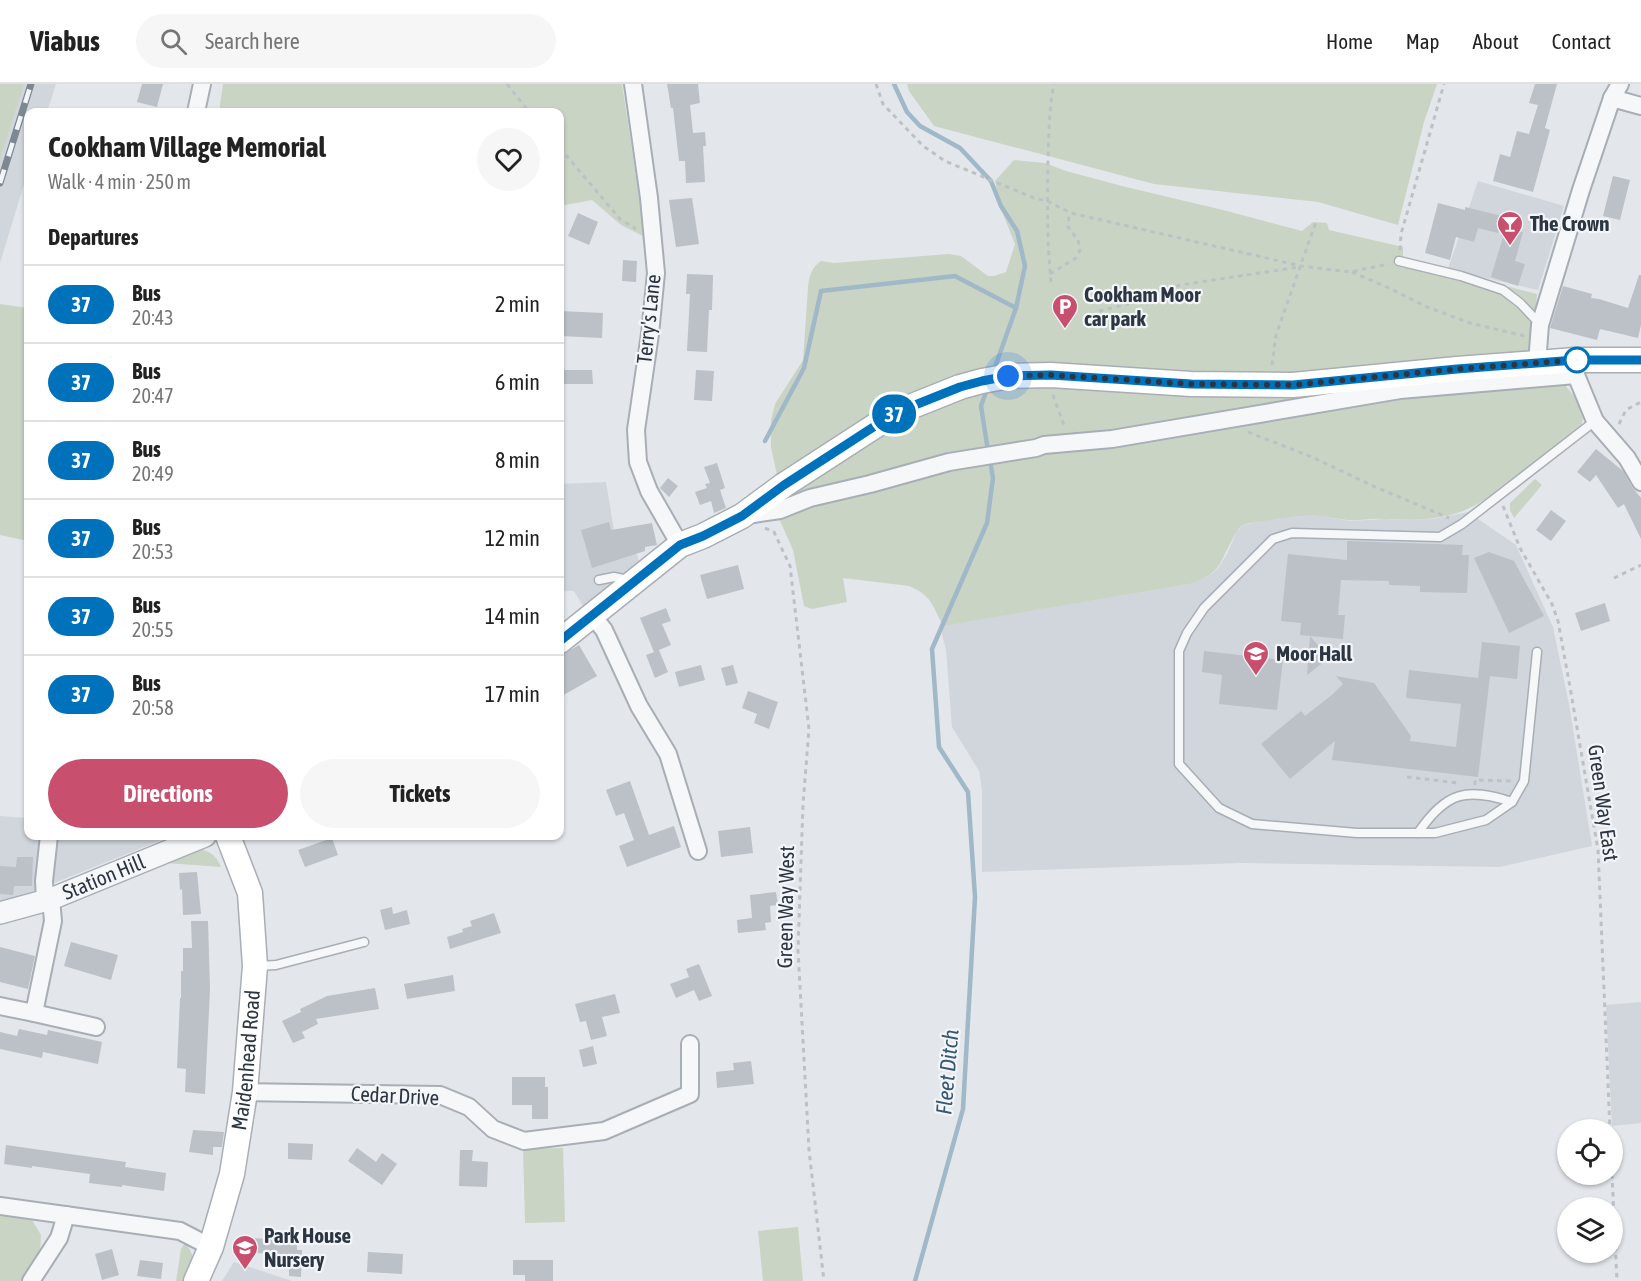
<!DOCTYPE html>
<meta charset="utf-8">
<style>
:root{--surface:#fff;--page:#f6f6f6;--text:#222;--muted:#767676;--line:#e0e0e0;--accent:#c84f6d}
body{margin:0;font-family:"Asap Condensed",sans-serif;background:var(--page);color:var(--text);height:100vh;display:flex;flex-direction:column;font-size:22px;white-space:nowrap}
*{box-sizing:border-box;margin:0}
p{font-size:20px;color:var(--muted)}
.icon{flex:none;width:33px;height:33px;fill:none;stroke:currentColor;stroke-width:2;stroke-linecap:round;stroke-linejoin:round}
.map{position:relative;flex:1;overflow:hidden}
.drawer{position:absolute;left:24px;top:24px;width:540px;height:732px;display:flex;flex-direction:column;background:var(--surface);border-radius:12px;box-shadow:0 2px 4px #0004}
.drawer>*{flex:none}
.badge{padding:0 12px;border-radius:20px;font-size:21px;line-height:39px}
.tools{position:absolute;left:1557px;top:1035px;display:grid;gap:12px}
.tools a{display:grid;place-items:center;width:66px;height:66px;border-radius:50%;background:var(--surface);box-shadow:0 2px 4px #0004;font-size:30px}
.you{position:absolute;width:30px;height:30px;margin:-15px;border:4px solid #fff;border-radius:50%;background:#1a73e8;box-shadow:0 0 0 9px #1a73e833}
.map>.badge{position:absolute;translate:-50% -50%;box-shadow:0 0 0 3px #fff}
h2{padding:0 24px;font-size:22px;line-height:54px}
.round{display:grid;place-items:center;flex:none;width:63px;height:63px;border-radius:32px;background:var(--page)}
.summary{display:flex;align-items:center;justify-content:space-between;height:102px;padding:0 24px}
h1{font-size:28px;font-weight:700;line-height:45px}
.cta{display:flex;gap:12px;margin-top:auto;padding:12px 24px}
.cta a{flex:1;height:69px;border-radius:36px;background:var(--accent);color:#fff;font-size:24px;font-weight:700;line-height:69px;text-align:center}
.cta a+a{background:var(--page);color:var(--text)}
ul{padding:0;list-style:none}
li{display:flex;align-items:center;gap:18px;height:78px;padding:0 24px;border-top:2px solid var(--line)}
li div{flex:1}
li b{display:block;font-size:22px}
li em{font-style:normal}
li .badge{min-width:66px;font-weight:700;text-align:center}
header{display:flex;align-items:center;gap:36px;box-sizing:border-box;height:84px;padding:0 30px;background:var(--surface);border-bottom:2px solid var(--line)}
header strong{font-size:28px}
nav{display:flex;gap:33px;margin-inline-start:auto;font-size:21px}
.search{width:420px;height:54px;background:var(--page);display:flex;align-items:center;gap:15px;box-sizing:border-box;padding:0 21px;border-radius:33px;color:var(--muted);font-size:22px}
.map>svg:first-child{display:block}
.built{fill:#d1d6dc}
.green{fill:#cad4c5}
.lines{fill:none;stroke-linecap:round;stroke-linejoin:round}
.stream{stroke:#a0b8c8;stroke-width:4.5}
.building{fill:#bbc1c7}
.service-casing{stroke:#a8aeb5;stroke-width:11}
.minor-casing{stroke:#a8aeb5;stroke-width:20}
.tertiary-casing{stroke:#a8aeb5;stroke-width:24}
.secondary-casing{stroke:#a8aeb5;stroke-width:27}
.path{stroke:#bdc1c6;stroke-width:3;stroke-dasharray:4.5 4.5;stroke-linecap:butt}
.service{stroke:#f6f7f9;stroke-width:8}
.minor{stroke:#f6f7f9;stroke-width:16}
.tertiary{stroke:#f6f7f9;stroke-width:21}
.secondary{stroke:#fff;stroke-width:24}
.rail-casing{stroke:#7d8893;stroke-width:7}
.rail{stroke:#f3f5f8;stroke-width:4.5;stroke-dasharray:14;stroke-linecap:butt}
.line-casing{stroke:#fff;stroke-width:14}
.line{stroke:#0072bc;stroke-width:9}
.walk{stroke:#2c3642;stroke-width:6;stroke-dasharray:0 10.8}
.stop-dot{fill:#fff;stroke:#0072bc;stroke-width:3}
.labels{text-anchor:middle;stroke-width:4.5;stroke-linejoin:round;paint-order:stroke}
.poi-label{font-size:21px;font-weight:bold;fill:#2c3642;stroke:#f3f5f8;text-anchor:start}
.street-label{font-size:21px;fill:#2c3642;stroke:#f3f5f8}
.water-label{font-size:22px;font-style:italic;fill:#375974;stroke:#f3f5f8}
</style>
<header>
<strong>Viabus</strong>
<div class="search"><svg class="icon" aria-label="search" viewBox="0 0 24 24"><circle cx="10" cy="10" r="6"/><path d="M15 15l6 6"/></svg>Search here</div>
<nav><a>Home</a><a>Map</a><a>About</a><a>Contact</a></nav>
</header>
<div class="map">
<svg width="1641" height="1197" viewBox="0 0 1641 1197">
<rect width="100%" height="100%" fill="#e3e7eb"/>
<g class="built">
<path d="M0,0H56L47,28H28V87L0,179Z"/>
<path d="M1478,97L1564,122L1538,206L1448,185Z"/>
<path d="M606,398L616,459L632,455L641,483L586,527L574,507H561L560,503V400Z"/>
<path d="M1468,428L1516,461L1553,543L1569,620L1592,762L1500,783L1240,779L982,788V706L979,687L952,643L946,566L940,542L1190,500L1213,489L1218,484L1227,470L1237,447L1243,441L1283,433L1303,432H1321L1350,437L1385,435L1397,436L1433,435Z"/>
<path d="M0,732L28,734V752H43L35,807L0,817Z"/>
<path d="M54,752H168L169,753L49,801Z"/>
<path d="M1641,918V1039L1612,1042L1606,921Z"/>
<path d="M234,1178L292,1197H222Z"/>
</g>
<g class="green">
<path d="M0,0H24L0,75Z"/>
<path d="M223,0H622L645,153L621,141L592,116L560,122V28H219Z"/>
<path d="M907,0H1437L1424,38L1398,141L1318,118L1154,100L934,42L909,7Z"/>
<path d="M1014,76L1045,79L1066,87L1126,103L1223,126L1302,147L1313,138L1327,139L1329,146L1403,163V179L1440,185L1537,210L1534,253L1557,291L1577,316L1583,330L1582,340L1570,352L1499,404C1464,436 1428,437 1384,435C1372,434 1359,437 1347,436C1338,435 1329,433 1320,432C1303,431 1286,433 1270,436C1262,438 1250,438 1243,441C1234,446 1225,474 1217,484C1211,492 1199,496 1190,500L943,542C933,522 931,511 909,502L843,494L847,518L812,525L804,522L793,466L765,403L777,391L771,363V336L775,320L803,276L808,203C809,192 812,183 821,177L834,179L949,170L961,172L988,192H994L1006,188L1015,160L1001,125L995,97Z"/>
<path d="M0,220L28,224V457L0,451Z"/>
<path d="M1535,395L1542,401L1514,434L1510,426V419Z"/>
<path d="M194,765C207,765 216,770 221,783L166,779Z"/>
<path d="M563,1064L565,1138L525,1139L523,1065Z"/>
<path d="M0,1128H5L32,1136L41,1151L40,1169L22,1197H0Z"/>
<path d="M798,1143L803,1197H763L758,1147Z"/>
<path d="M185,1159C198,1174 192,1181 186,1197H176L181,1165Z"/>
</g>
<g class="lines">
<g class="stream">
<path d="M894,0L907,28L920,42L960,64L991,97L1001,122L1017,147L1025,182L1016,224L994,286"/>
<path d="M987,305L981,322L988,367"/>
<path d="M765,357L804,284L821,207L955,192L1016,224"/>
<path d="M915,1197L963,1025L975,813L968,708L939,663L932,565L987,439L993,394L990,376"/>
</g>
</g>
<g class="building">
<path d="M142,0H163L157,23L137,18Z"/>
<path d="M667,0H698L700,19L690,21L693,49L705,48L706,62H703L705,98L686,99L685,77H679L673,24H671Z"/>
<path d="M1535,0H1557L1545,44L1550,46L1533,108L1493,97L1500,70L1510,73L1517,47L1529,50L1538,21L1529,19Z"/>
<path d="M1613,92L1630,96L1620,136L1603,132Z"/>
<path d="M692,114L699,160L676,163L669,116Z"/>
<path d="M1438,119L1465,126V123L1502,132L1498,149L1478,144L1474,158L1456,153L1450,176L1425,169Z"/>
<path d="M578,129L598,138L589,161L568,152Z"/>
<path d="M1506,143L1523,148L1515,177L1525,180L1518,202L1491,193Z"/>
<path d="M623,176L637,177L636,198L622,197Z"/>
<path d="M687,190L713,191L712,226H709L707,268L687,267L690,210H686Z"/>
<path d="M1639,191H1641V241L1638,254L1600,245L1597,256L1550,244L1563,202L1592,210L1591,214L1599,215L1628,224Z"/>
<path d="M560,227L603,229L602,254L560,252Z"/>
<path d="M560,286H592L593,300H560Z"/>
<path d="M696,286L714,287L712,317L694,316Z"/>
<path d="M1596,365L1623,387L1632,403L1641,414V455L1624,420L1618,424L1596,391L1590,398L1577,388Z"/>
<path d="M717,379L725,404L720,406L726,424L714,429L711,417L700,421L695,408L707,404L705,400L710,399L704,383Z"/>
<path d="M668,394L678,402L669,413L660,404Z"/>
<path d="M1551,426L1566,437L1551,457L1536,446Z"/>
<path d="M609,438L611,446L652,439L657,461L645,463V467L592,484L581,446Z"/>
<path d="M1347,457L1463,461L1462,471H1469L1467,509L1420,508V502L1389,501V497L1341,496L1338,531H1345L1343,555L1300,551L1301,539L1281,537L1288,470L1347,476Z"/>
<path d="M1489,468L1514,477L1544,532L1509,549L1474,474Z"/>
<path d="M738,481L744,505L707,515L700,491Z"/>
<path d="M1605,519L1610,537L1581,547L1575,529Z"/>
<path d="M666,524L671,537L662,540L671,561L659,566L668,588L655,594L646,571L654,568L640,534Z"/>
<path d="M1310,552L1329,574L1307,591Z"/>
<path d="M1482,558L1520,562L1517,595L1490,592L1478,693L1332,676L1335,657L1290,695L1261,660L1301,627L1305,632L1333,610L1343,600L1336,592L1374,599L1411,652L1410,657L1456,663L1461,620L1406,614L1409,586L1478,594Z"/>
<path d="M579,561L597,592L560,613V572Z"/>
<path d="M1204,567L1283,576L1277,626L1219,620L1222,591L1202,588Z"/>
<path d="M701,581L705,596L679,603L675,588Z"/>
<path d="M733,581L738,599L726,602L721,584Z"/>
<path d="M748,607L778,618L769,645L754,639L757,630L742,624Z"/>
<path d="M630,697L649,751L674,742L681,763L627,783L619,762L634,756L624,729L616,732L606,706Z"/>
<path d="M750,743L753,769L721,773L718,747Z"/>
<path d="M332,754L338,771L305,783L298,766Z"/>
<path d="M17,773H33L32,802H14L13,811L0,810V782L16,783Z"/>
<path d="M197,788L201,830L183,831L182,805L180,806L179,789Z"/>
<path d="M776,808L778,821L770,822L771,838L765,839L766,846L738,849L737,836L752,834L750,811Z"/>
<path d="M392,823L393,830L407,826L410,840L385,846L380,826Z"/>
<path d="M494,829L501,849L450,865L447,853L463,848L462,845L472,842L470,837Z"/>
<path d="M191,837H208L210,905L205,1010L185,1008L186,985L177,984L180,914H181V887H183V864H192Z"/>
<path d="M71,858L118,871L111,896L64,882Z"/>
<path d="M0,863L35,872L28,905L0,898Z"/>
<path d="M699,880L712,912L699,917L694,906L676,914L670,900L689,893L686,885Z"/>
<path d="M453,891L455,907L407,915L404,900Z"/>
<path d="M375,904L379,925L316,935L318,940L302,948L305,954L293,959L282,937L301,928L300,925L327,912Z"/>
<path d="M615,910L620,929L602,933L607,952L591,956L586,937L580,938L575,920Z"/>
<path d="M19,945L47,951L48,946L102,958L98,980L43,968L42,974L0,965V948L17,952Z"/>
<path d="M593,962L597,980L583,983L579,966Z"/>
<path d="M751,977L754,1000L717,1004L716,988L734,986L733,979Z"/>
<path d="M512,993H545V1003H548V1035H532V1021H512Z"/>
<path d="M193,1046L224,1048L222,1063H213V1071L189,1068Z"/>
<path d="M288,1059L313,1060L312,1076L288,1075Z"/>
<path d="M6,1061L126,1078L125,1083L166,1089L164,1107L122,1101V1103L89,1099L90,1090L32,1082V1084L4,1080Z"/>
<path d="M357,1064L376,1078L382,1069L397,1080L382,1101L348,1077Z"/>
<path d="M460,1066H473L472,1077L488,1078L487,1103L459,1102Z"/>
<path d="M245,1154L297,1156V1166H302L301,1193L289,1192V1171L244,1168Z"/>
<path d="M112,1165L119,1191L102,1196L95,1170Z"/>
<path d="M368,1168L403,1170L402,1190L367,1188Z"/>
<path d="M140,1176L163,1179L161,1195L137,1192Z"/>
<path d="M513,1176H553V1197H525V1191H513Z"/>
</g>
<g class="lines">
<defs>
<g id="service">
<path d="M1399,177L1461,192L1503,206L1520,219L1540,240"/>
<path d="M599,496L614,493L628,496"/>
<path d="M1537,568L1524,697L1512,718L1486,736L1435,749H1357L1252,740L1219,724L1179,680V567L1187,549L1204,524L1273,455L1292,449L1440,453L1462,440L1595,337"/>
<path d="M1418,749C1446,708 1466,703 1512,718"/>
<path d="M258,882L276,881L364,858"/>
</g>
<g id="minor">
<path d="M633,0L649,114L656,189L650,250L636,346L638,378L649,407L680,461"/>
<path d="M1612,14L1641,22"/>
<path d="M196,28L202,0"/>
<path d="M1537,279L1540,241L1581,106L1612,14L1620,0"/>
<path d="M1575,281L1576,291L1595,337L1627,374L1641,398"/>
<path d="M747,431L780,426L810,414L870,400L949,378L1036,364L1044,361L1112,355L1400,306L1576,291"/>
<path d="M592,531L604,546L639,622L668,670L698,767"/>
<path d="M51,815L53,837L34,929L96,943"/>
<path d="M45,816L44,797L49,752"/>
<path d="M0,922L34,929"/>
<path d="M245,1008L440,1011L469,1023L493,1045L524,1057L604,1047L690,1010V960"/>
<path d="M0,1122L180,1147L211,1163"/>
<path d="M31,1197L59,1154L66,1131"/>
</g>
<g id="tertiary">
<path id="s1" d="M0,829L51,815L205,752"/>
</g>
<g id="secondary">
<path d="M560,557L680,461L703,452L742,432L784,401L895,329L960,303L982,297L1009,292L1051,291L1191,300L1293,301L1457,285L1537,279L1575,276H1641"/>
<path id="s2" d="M196,1197L211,1163L232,1090L245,1008L255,882L250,809L228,752"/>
</g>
</defs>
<use href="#service" class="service-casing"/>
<use href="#minor" class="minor-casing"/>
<use href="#tertiary" class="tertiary-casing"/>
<use href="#secondary" class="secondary-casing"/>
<g class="path">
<path d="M507,0L529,28"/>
<path d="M876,0L883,20L923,62L945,77L1034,114L1047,117L1071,129L1301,182L1350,188L1389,180"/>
<path d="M560,64L620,135L636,145"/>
<path d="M1400,166L1401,150L1444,0"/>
<path d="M1352,188L1391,205L1427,223L1470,239L1525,252"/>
<path d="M1050,190L1076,174L1080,166L1078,156L1068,143L1069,133L1071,129"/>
<path d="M1051,198C1047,157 1047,116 1048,74C1049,49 1049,24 1054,0"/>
<path d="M1099,227L1132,219L1150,211L1180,201L1299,183"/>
<path d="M1272,281L1276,251L1317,135"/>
<path d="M1053,311L1065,344"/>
<path d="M1619,340L1626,326L1641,318"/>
<path d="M1248,348L1312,373L1373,402L1449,434"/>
<path d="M1503,422L1520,464L1552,520L1558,537L1570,603L1598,766L1610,1046"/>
<path d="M765,444L774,448L790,482L809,645L803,720L798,866L809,1066L824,1197"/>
<path d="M1614,494L1641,481"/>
<path d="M1407,693L1459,699"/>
<path d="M1475,701V696L1512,697"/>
<path d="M1612,1090L1617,1197"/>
</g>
<use href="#service" class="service"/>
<use href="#minor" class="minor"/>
<use href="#tertiary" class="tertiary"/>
<use href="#secondary" class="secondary"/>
<defs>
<path id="rail" d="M0,99L31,0"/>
</defs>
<use href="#rail" class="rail-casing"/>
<use href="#rail" class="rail"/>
</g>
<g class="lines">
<defs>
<path id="line" d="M560,557L680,461L703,452L742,432L784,401L895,329L960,303L982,297L1008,292L1051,291L1191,300L1293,301L1457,285L1537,279L1575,276H1641"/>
</defs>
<use href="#line" class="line-casing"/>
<use href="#line" class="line"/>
<path class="walk" d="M1008,292L1051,291L1191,300L1293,301L1457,285L1577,276"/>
</g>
<defs>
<symbol id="bar-pin" viewBox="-11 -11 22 30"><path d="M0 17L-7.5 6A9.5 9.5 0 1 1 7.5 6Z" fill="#c84f6d" stroke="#f3f5f8"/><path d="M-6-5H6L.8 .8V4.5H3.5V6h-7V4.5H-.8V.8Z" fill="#fff"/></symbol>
<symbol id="parking-pin" viewBox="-11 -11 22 30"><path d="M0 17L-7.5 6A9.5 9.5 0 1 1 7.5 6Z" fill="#c84f6d" stroke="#f3f5f8"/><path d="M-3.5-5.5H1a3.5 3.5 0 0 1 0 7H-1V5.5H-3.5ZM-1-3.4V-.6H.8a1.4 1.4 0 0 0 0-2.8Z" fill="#fff"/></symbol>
<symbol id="university-pin" viewBox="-11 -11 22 30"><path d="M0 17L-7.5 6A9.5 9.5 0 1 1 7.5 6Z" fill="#c84f6d" stroke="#f3f5f8"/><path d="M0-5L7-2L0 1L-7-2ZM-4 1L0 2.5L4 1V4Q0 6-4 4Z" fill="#fff"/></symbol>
<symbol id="school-pin" viewBox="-11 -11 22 30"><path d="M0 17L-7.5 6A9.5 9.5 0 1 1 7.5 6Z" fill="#c84f6d" stroke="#f3f5f8"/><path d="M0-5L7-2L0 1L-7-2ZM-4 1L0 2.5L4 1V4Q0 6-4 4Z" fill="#fff"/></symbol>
</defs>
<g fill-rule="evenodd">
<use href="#bar-pin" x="1495" y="125" width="30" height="40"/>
<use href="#parking-pin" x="1050" y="208" width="30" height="40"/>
<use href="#university-pin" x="1241" y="555" width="30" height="40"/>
<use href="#school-pin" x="230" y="1149" width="30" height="40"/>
</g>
<circle class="stop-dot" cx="1577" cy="276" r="12"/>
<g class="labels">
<g class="poi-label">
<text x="1530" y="147">The Crown</text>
<text x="1084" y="218">Cookham Moor<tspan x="1084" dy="24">car park</tspan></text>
<text x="1276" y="577">Moor Hall</text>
<text x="264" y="1159">Park House<tspan x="264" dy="24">Nursery</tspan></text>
</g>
<g class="street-label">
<text transform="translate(649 235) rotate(-84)" y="7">Terry's Lane</text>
<text transform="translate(1603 719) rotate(82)" y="7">Green Way East</text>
<text dy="7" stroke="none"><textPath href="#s1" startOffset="110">Station Hill</textPath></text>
<text transform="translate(786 823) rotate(-89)" y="7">Green Way West</text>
<text dy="7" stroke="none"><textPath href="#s2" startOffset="228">Maidenhead Road</textPath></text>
<text transform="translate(395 1012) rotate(3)" y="7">Cedar Drive</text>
</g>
<g class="water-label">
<text transform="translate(947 988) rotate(-85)" y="8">Fleet Ditch</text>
</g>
</g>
</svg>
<div class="tools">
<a><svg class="icon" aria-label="locate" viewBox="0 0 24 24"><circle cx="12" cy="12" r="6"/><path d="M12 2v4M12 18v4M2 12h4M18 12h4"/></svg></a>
<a><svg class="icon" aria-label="layers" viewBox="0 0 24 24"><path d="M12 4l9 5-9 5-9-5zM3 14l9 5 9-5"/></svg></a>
</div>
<div class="you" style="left:1008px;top:292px"></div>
<b class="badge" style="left:894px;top:330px;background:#0072bc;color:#fff">37</b>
<section class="drawer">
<div class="summary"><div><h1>Cookham Village Memorial</h1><p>Walk · 4 min · 250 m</p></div><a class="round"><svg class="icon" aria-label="heart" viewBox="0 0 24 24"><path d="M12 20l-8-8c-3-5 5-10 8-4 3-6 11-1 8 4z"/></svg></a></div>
<h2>Departures</h2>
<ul>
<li><span class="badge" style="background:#0072bc;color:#fff">37</span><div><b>Bus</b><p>20:43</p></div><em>2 min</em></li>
<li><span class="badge" style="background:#0072bc;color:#fff">37</span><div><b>Bus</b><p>20:47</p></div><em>6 min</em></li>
<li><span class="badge" style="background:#0072bc;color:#fff">37</span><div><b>Bus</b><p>20:49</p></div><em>8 min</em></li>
<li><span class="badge" style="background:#0072bc;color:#fff">37</span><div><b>Bus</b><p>20:53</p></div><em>12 min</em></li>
<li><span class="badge" style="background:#0072bc;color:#fff">37</span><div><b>Bus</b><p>20:55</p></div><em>14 min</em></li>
<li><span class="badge" style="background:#0072bc;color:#fff">37</span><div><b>Bus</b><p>20:58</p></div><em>17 min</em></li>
</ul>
<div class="cta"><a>Directions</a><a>Tickets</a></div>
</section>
</div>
